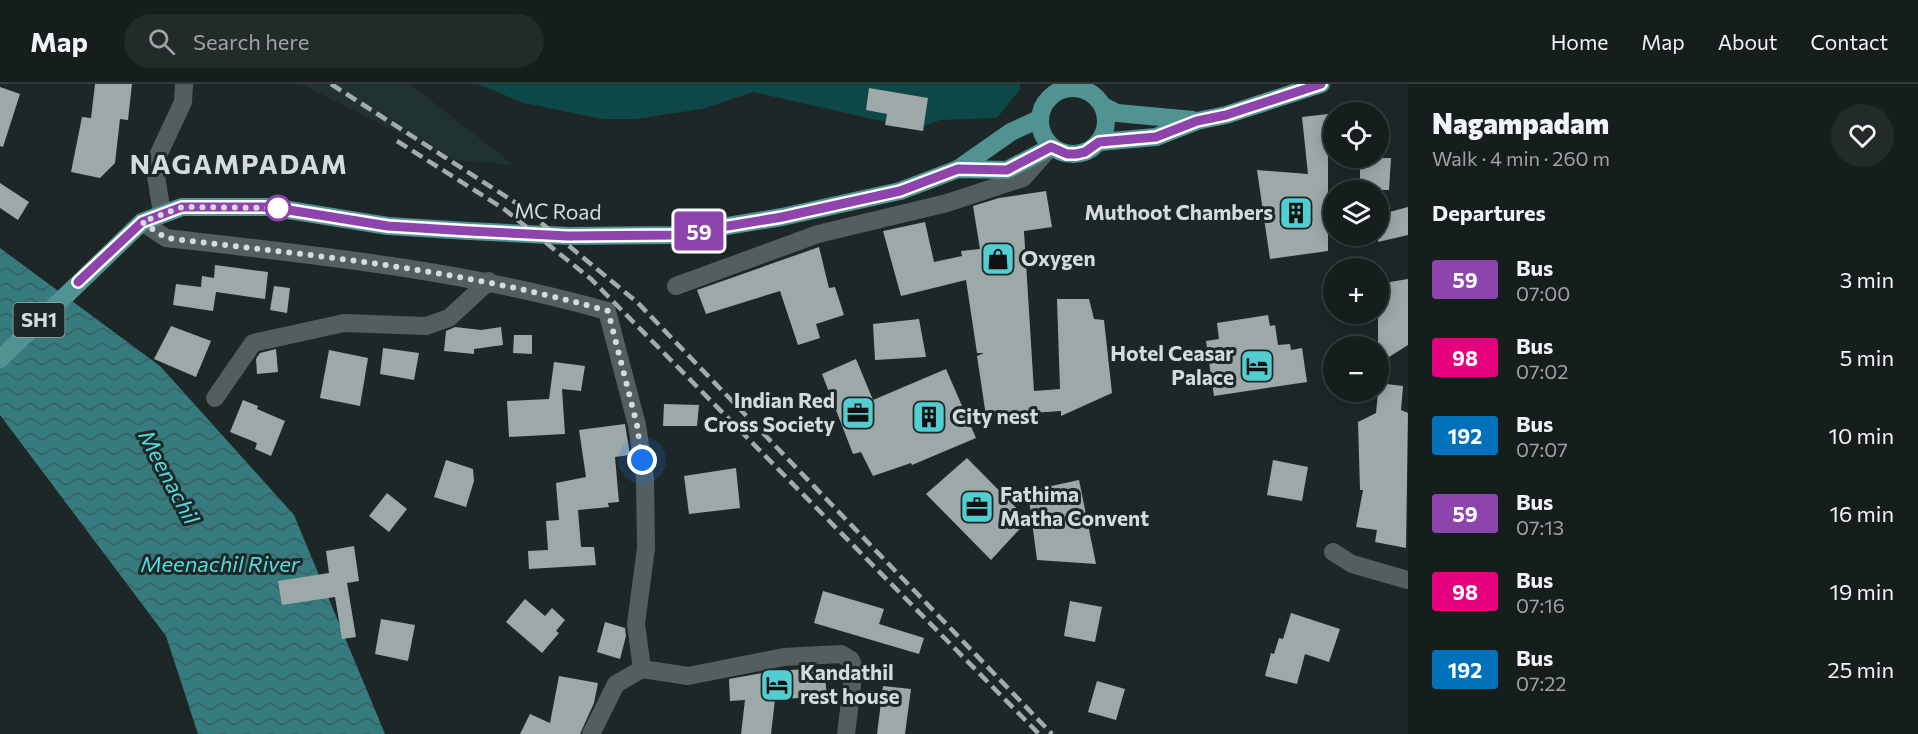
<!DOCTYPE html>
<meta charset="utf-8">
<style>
:root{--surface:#161d1d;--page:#232a2a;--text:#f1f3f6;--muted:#9ea2a4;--line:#353b3b}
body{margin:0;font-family:Commissioner,sans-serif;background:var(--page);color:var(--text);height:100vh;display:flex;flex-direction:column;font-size:22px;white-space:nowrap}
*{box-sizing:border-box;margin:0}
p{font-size:20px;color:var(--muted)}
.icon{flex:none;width:33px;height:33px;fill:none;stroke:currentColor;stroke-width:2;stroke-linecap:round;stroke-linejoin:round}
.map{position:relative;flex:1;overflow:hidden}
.panel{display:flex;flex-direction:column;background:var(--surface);width:510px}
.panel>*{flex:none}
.badge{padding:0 12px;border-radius:4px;font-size:21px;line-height:39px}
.fabs{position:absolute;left:1323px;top:18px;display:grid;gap:12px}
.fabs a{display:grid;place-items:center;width:66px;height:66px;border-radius:50%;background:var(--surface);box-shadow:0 3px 15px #0003,0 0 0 2px var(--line);font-size:30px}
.you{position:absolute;width:30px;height:30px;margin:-15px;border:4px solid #fff;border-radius:50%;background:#1a73e8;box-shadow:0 0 0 9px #1a73e833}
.map>.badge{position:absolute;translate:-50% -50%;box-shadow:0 0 0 3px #fff}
h2{padding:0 24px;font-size:22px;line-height:54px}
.round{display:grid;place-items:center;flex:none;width:63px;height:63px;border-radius:32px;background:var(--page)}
.summary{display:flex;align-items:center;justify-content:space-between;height:102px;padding:0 24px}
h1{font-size:28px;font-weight:800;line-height:45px}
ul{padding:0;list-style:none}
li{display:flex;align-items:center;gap:18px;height:78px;padding:0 24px}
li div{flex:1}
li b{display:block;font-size:22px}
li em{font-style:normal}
li .badge{min-width:66px;font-weight:700;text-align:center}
header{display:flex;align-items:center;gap:36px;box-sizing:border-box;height:84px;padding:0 30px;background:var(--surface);border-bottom:2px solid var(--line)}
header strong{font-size:28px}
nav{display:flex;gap:33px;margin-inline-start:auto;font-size:21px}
.search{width:420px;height:54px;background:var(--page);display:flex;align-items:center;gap:15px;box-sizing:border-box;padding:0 21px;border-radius:33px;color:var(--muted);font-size:22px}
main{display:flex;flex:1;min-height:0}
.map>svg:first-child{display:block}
.built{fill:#1f3131}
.pitch{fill:#0e4748}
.water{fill:url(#water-waves)}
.building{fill:#9da8a8}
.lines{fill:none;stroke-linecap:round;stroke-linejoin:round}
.minor{stroke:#535e5e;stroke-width:18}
.major{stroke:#519293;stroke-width:18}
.rail{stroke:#a4abab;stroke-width:4.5;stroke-dasharray:12 6;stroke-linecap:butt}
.line-casing{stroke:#fff;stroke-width:14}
.line{stroke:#8e44ad;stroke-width:9}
.walk{stroke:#d5dbdb;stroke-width:6;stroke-dasharray:0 10.8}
.stop-dot{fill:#fff;stroke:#8e44ad;stroke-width:3}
.labels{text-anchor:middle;stroke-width:6;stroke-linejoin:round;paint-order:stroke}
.shield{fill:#1d2727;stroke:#9ea5a5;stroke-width:1.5}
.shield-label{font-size:20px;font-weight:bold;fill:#d5dbdb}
.street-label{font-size:21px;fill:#d5dbdb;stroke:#1d2727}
.poi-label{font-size:21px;font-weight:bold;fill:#d5dbdb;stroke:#1d2727;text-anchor:start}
.water-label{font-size:22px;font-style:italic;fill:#54dde0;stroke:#1d2727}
.district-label{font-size:27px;font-weight:bold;letter-spacing:1.5px;fill:#d5dbdb;stroke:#1d2727}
</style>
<header>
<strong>Map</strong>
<div class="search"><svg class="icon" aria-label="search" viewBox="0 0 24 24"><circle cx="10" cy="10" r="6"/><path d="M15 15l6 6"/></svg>Search here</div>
<nav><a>Home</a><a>Map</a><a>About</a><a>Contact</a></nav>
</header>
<main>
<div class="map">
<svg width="1408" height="650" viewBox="0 0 1408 650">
<defs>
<pattern id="water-waves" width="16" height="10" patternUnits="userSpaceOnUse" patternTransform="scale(1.5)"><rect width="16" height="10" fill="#367b7d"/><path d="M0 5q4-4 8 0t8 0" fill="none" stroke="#3a6162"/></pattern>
</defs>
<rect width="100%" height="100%" fill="#1d2727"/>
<path class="built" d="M301,0H410L514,81L453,76Z"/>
<path class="pitch" d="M478,0H1020V5L997,34L940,36L917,45L753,8L702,25L636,35H602L524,19Z"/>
<path class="water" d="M0,164L160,282L294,431L385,650H198L166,552L0,331Z"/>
<g class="building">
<path d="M95,0H132L128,36L120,35L115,79L100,94L71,88L82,33L91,34Z"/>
<path d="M0,3L20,10L3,63L0,62Z"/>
<path d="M869,4L928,14L923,47L885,41L887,30L866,26Z"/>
<path d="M1328,30V167L1270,175L1257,86L1308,90L1302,33Z"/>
<path d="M1360,74H1391L1389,106H1360Z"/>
<path d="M0,99L29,118L18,136L0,124Z"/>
<path d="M1046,107L1052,143L1024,147L1034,307L1060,305L1057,215H1089L1094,235L1104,236L1112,309L1061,332V327L986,332L977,272L984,269H977L966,196L901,212L883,147L925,138L934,178L962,172L961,167L980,165L973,122L999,114Z"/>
<path d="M1408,123V151L1378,158V131Z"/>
<path d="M819,163L829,204L835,203L844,231L816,240L820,254L798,261L780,207L706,230L697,206Z"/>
<path d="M215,181L268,188L265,215L216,208L213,227L173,221L176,200L201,203L202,192L214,194Z"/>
<path d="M1408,195V261L1378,280V200Z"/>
<path d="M274,202L290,204L287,229L270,226Z"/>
<path d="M1268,231L1270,242L1275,241L1278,261L1290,260L1291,266L1302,264L1307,298L1214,312L1206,257L1219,255L1217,239Z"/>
<path d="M919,235L926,273L875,276L873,240Z"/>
<path d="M171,242L211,257L196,293L154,275Z"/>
<path d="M455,243L481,246L501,243L503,261L474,265V270L444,267L446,247Z"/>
<path d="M514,251H532V270L513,269Z"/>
<path d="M383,264L419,269L414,296L380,290Z"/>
<path d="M276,265L278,288L257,290L256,275L260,269Z"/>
<path d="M329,266L368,274L360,322L320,314Z"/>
<path d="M856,275L873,316L946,285L976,354L912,381L911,379L873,392L861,368L853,370L822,290Z"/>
<path d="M554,278L585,282L581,307L562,305L565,350L509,353L507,317L549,315Z"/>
<path d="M1379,299L1403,302L1401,326L1408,329L1406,464L1375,458L1377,446L1356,443L1363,406H1360L1358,338L1376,329Z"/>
<path d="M243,316L258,322L257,325L285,337L271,372L255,365L257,359L230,348Z"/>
<path d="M664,320L699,321L697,342H663Z"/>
<path d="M625,340L630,371L615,373L619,418L608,419L609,423L578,426L581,463H594L596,481L529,485L528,467L548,466L546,437L559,436L556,399L586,393L579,346Z"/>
<path d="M967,374L1028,436L991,476L926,410Z"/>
<path d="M446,376L473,385L474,397L466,423L434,413Z"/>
<path d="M1273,376L1308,383L1302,417L1267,411Z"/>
<path d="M736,384L740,424L689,430L684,392Z"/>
<path d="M1079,396L1096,480L1037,476L1028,407Z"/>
<path d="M387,409L407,425L389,448L369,432Z"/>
<path d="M354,462L359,497L347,499L356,553L342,555L335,513L282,521L278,497L329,489L326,467Z"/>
<path d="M823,507L884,525L879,540L924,554L919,570L814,539Z"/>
<path d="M525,515L545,532L552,524L565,536L556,547L559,549L542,569L506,538Z"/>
<path d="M1070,517L1102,523L1095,558L1064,552Z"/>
<path d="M1291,529L1340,545L1329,578L1305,570L1297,600L1265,592L1271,569L1274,570L1279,554L1283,555Z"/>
<path d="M381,535L415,541L408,577L375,570Z"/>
<path d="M605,538L625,544L626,552L620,575L597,568Z"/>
<path d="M824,584L827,613L775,615L771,650H741L745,616L730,617L729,595L773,587Z"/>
<path d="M559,592L598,599L594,619L580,650H520L530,630L550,639Z"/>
<path d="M1097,597L1125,605L1116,636L1088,628Z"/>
<path d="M883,602L911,605L905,650H877Z"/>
</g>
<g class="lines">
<g class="minor">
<path d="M162,129L154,80L183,18L184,0"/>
<path d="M142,138L166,154C315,171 463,186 607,227L637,341L645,394L646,464L636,540L642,585L688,592L784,573L841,570L851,576L854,585L846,650"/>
<path d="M676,202L818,150L947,119L1023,94L1049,65"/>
<path d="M215,314L253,259L344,239L426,242L449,234L489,197"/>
<path d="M1333,468L1352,480L1408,496"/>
<path d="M591,650L616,600L642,585"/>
</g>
<g class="major">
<circle cx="1073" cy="37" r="33"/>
<path d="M1103,22L1117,29L1193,36"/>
<path d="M1099,58L1156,53L1197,37L1226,31L1321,0"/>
<path d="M958,85L1011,48L1039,35"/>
<path d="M0,275L142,138L182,123H270L388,142L469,147L568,152L673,151L782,133L900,107L958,85L1007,86L1051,63"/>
</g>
<g class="rail">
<path d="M331,0L522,123L638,219L1052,650"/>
<path d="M397,57L504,125L591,195L1039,650"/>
</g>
</g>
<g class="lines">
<defs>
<path id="line" d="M78,198L142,138L182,123H270L388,142L469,147L568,152L674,151L782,133L900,107L958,85L1007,86L1051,63L1067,70H1076L1085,68L1099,58L1156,53L1197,37L1226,31L1321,0"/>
</defs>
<use href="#line" class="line-casing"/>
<use href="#line" class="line"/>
<path class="walk" d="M278,124L182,123L142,138L166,154C317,172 460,185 608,227L637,341L642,376"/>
</g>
<defs>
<symbol id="building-square" viewBox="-11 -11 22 22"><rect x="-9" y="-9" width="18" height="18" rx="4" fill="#52cdd0" stroke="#1d2727"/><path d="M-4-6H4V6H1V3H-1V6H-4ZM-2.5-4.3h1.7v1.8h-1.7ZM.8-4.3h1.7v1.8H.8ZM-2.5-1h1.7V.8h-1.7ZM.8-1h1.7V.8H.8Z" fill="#111"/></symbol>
<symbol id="shop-square" viewBox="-11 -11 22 22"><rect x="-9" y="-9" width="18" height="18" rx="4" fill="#52cdd0" stroke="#1d2727"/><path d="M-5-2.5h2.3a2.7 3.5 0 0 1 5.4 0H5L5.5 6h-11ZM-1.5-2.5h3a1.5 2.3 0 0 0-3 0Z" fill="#111"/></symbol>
<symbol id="hotel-square" viewBox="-11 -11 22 22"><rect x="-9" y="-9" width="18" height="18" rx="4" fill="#52cdd0" stroke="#1d2727"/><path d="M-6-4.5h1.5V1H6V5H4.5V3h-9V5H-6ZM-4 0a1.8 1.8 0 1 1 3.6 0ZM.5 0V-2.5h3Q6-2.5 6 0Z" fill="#111"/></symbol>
<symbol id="office-square" viewBox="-11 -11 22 22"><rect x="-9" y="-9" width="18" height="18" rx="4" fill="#52cdd0" stroke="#1d2727"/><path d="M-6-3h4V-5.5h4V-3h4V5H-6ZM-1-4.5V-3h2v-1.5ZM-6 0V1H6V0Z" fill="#111"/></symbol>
</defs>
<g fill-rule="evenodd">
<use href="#building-square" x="1277" y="110" width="38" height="38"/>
<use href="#shop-square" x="979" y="156" width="38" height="38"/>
<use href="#hotel-square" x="1238" y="263" width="38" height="38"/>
<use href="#office-square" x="839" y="310" width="38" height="38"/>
<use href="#building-square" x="910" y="314" width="38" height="38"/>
<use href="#office-square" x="958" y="404" width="38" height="38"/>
<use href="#hotel-square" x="758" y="582" width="38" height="38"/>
</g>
<circle class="stop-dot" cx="278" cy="124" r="12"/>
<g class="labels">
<rect class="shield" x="13.5" y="219" width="51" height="34" rx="4.5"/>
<g class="shield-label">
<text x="39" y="243">SH1</text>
</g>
<g class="street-label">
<text transform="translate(558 128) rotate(1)" y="7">MC Road</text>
</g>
<g class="poi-label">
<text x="1273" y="136" text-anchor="end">Muthoot Chambers</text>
<text x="1021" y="182">Oxygen</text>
<text x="1234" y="277" text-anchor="end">Hotel Ceasar<tspan x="1234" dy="24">Palace</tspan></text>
<text x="835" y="324" text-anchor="end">Indian Red<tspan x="835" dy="24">Cross Society</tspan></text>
<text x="952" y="340">City nest</text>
<text x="1000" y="418">Fathima<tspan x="1000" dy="24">Matha Convent</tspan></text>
<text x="800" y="596">Kandathil<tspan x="800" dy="24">rest house</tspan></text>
</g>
<g class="water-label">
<text transform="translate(169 393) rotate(62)" y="8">Meenachil</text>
<text x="220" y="488">Meenachil River</text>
</g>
<g class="district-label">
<text x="239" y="90">NAGAMPADAM</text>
</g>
</g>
</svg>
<div class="fabs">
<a><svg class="icon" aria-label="locate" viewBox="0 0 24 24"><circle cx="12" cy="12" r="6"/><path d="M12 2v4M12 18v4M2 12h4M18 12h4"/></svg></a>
<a><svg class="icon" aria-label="layers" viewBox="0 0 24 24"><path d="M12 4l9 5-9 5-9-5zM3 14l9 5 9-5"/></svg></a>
<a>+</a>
<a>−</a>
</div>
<div class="you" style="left:642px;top:376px"></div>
<b class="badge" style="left:699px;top:147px;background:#8e44ad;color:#fff">59</b>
</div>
<section class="panel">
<div class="summary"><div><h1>Nagampadam</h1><p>Walk · 4 min · 260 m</p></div><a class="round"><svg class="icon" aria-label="heart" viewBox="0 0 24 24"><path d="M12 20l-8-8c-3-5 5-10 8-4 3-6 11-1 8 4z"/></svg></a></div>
<h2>Departures</h2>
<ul>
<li><span class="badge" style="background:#8e44ad;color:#fff">59</span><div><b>Bus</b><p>07:00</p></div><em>3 min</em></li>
<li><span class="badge" style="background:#e6007e;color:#fff">98</span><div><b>Bus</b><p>07:02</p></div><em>5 min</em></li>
<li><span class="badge" style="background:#0072bc;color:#fff">192</span><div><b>Bus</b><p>07:07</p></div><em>10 min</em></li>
<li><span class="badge" style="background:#8e44ad;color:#fff">59</span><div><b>Bus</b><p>07:13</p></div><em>16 min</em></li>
<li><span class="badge" style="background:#e6007e;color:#fff">98</span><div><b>Bus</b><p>07:16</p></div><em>19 min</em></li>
<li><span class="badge" style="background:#0072bc;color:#fff">192</span><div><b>Bus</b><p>07:22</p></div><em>25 min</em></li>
</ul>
</section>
</main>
